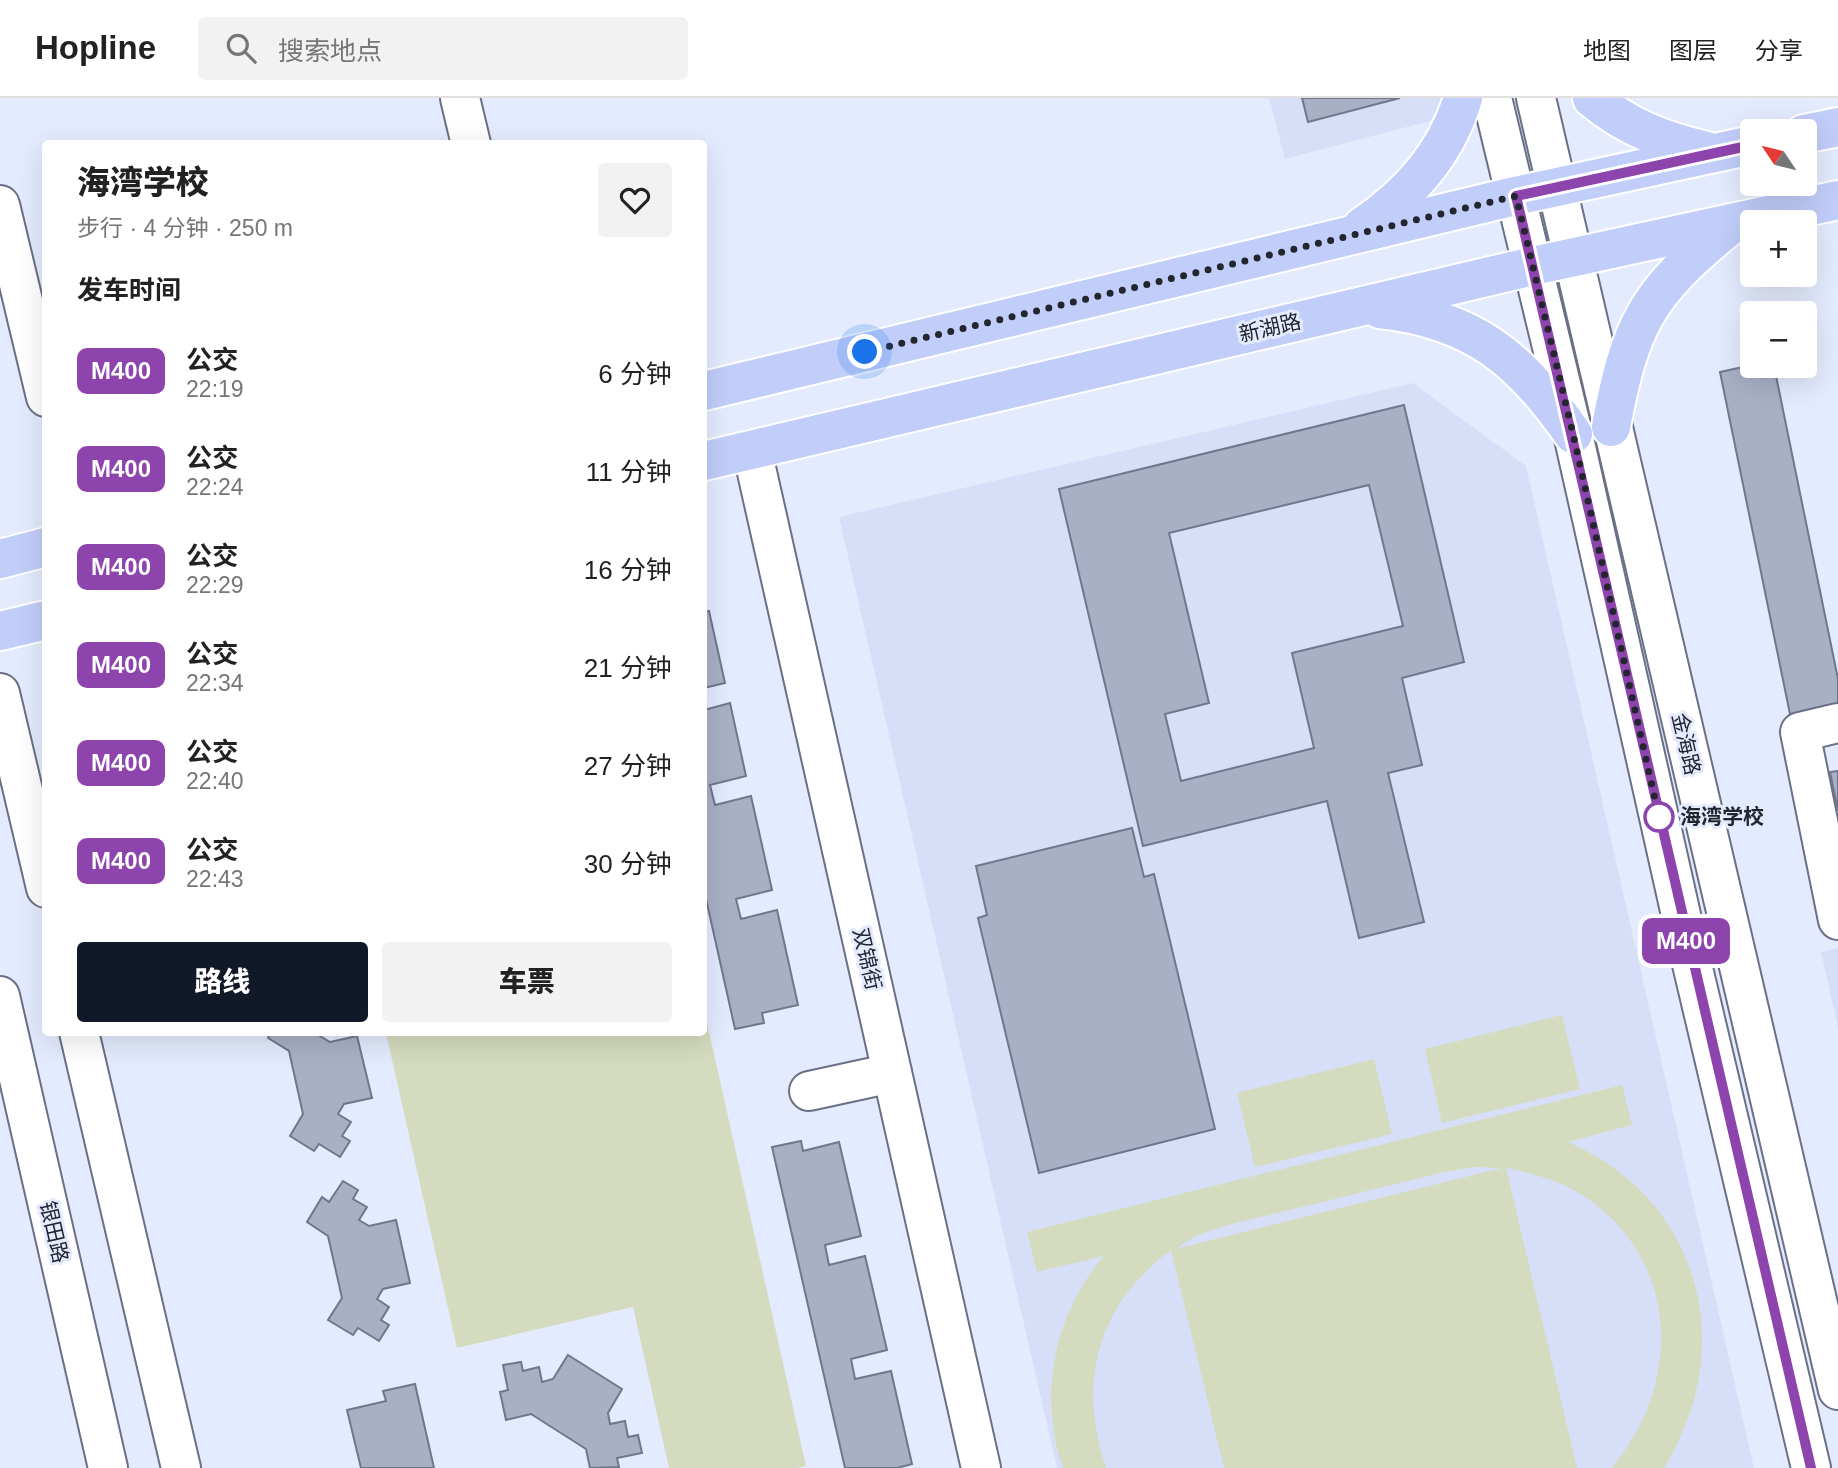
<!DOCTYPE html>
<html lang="zh">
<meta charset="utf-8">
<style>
:root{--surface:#fff;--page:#f2f2f2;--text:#222;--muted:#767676;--line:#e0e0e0;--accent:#111827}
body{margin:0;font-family:Arial,"Noto Sans SC",sans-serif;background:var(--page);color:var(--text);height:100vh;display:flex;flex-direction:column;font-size:26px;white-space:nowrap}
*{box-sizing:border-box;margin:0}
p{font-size:23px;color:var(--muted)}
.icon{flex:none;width:38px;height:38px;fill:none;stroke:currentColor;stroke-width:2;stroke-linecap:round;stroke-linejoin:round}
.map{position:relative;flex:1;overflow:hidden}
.details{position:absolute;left:42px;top:42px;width:665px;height:896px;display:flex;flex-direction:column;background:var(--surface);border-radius:7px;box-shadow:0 7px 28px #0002}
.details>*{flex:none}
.badge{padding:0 14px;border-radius:10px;font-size:24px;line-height:46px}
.needle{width:46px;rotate:305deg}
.tools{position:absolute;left:1740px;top:21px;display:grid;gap:14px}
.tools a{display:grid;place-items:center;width:77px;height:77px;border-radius:7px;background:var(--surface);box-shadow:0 7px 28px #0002;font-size:35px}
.you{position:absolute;width:35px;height:35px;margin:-18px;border:5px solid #fff;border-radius:50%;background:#1a73e8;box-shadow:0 0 0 10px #1a73e833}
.map>.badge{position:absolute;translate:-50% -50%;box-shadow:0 0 0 4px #fff}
h2{padding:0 35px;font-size:26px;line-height:63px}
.round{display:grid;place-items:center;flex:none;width:74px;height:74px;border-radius:7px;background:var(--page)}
.overview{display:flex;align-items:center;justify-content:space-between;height:119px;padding:0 35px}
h1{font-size:33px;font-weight:800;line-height:52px}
.primary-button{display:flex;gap:14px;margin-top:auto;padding:14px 35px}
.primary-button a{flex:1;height:80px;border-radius:7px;background:var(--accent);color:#fff;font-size:28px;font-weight:800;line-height:80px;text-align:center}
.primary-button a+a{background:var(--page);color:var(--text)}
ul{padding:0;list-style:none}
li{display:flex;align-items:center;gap:21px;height:98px;padding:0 35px}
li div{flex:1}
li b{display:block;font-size:26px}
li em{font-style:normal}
li .badge{min-width:77px;font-weight:700;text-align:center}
header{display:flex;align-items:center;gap:42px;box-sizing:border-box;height:98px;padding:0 35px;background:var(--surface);border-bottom:2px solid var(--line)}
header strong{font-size:33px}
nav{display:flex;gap:38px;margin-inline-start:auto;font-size:24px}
.search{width:490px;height:63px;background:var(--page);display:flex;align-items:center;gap:18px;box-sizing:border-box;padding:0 24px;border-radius:7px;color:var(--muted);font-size:26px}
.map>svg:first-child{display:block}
.built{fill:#d7dff8}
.green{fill:#d4dbbe;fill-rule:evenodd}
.building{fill:#a9b0c6;stroke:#70778c;stroke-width:2;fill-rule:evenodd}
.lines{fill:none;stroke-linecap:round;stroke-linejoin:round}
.minor-casing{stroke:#6a7085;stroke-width:42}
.major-casing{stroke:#fff;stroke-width:42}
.minor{stroke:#fff;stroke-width:38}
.major{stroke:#c2cefa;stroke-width:38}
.line-casing{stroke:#fff;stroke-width:16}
.line{stroke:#8e44ad;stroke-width:10}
.walk{stroke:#23262e;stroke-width:7;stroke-dasharray:0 12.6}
.stop-dot{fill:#fff;stroke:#8e44ad;stroke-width:3.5}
.labels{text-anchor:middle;stroke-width:6;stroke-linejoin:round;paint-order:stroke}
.street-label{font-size:21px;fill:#23262e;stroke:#e4ebfe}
.stop-label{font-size:21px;font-weight:bold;fill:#23262e;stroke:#e4ebfe;text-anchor:start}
</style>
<header>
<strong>Hopline</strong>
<div class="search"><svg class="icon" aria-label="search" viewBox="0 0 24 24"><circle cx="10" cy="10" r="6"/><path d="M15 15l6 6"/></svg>搜索地点</div>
<nav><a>地图</a><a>图层</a><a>分享</a></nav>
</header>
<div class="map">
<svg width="1838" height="1370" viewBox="0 0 1838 1370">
<rect width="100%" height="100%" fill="#e4ebfe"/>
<g class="built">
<path d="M1269,0H1444L1430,23L1285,61Z"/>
<path d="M1413,285L1526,368L1754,1370H1057L839,419Z"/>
<path d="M1838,850V929L1821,854Z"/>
</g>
<g class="green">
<path d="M704,911L806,1368L797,1370H669L633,1209L457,1250L386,935L704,934Z"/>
<path d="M1562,917L1580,991L1442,1025L1425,951Z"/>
<path d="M1374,961L1392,1036L1255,1069L1237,995Z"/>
<path d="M1622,987L1632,1027L1568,1044C1701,1102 1739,1249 1664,1370H1611C1681,1290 1681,1168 1590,1102C1565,1084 1536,1076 1506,1070L1577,1370H1224L1171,1152C1097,1207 1077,1284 1106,1370H1063C1038,1297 1054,1216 1104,1158L1037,1174L1027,1134ZM1474,1069L1502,1070L1175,1151L1198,1137L1228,1127L1444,1074Z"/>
</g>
<g class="building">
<path d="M1302,0H1400L1308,24Z"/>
<path d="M1752,267L1774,268L1838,581V611L1791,621L1720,274Z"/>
<path d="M1404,307L1464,564L1402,580L1422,667L1388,675L1424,824L1359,840L1327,703L1143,748L1059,391ZM1369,387L1403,528L1292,555L1314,650L1181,683L1165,616L1209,605L1169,435Z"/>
<path d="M709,513L725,585L704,590V514Z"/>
<path d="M730,605L746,678L710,687L715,707L751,698L772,792L736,801L741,821L777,812L798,907L762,915L764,925L735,931L704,792V612Z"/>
<path d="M1838,673V713L1830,674Z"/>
<path d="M1132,730L1144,779L1154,776L1215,1031L1039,1075L978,820L987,817L976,768Z"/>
<path d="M271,934H322L320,938L330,944L357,938L372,1000L344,1006L338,1016L351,1024L342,1038L350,1043L340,1059L319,1046L314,1053L290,1038L303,1016L289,953L268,940Z"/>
<path d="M801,1043L803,1053L839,1044L861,1138L825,1147L829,1167L865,1158L887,1252L851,1261L855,1281L891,1273L912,1366L897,1370H845L772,1049Z"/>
<path d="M343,1083L358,1092L353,1101L367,1109L359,1122L369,1128L396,1122L410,1185L383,1191L377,1201L389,1209L381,1222L389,1227L379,1243L358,1230L353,1237L328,1222L342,1200L328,1138L307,1124L322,1099L329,1104Z"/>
<path d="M568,1257L622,1291L608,1315L610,1326L625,1323L628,1339L638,1337L642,1355L617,1360L619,1369L590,1370L586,1351L531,1316L506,1322L500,1294L508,1292L503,1267L521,1264L523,1273L539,1269L542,1284L553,1281Z"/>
<path d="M415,1286L434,1370H361L347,1312L386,1303L383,1293Z"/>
</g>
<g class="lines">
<defs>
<g id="minor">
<path d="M460,0L471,46"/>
<path d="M1492,0L1573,336L1692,866L1811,1370"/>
<path d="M1536,0L1838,1292"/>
<path d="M0,107L46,299"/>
<path d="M752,352L981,1370"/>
<path d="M0,595L46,790"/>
<path d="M1838,625L1800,634L1838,822"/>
<path d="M0,898L108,1370"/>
<path d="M79,934L181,1370"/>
<path d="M809,993L892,975"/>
</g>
<g id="major">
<path d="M1592,0C1627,29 1663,43 1707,53"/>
<path d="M1804,36L1838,29"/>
<path d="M1362,129C1410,96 1446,56 1463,0"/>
<path d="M1380,211C1473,221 1521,261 1573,336"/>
<path d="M704,293L1515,98L1752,47"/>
<path d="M1611,329C1630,227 1646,196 1727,130"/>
<path d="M704,363L1533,168L1838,102"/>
<path d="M0,461L46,449"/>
<path d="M0,533L46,522"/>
</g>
</defs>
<use href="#minor" class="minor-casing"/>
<use href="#major" class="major-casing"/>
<use href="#minor" class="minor"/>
<use href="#major" class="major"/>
</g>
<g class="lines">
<defs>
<path id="line" d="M1752,47L1516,98L1811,1370"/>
</defs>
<use href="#line" class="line-casing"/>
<use href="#line" class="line"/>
<path class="walk" d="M865,254L1516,98L1573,336L1659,719"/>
</g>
<circle class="stop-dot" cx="1659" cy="719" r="14"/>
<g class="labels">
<g class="street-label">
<text transform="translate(1270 230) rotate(-13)" y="7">新湖路</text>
<text transform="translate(1686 646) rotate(77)" y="7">金海路</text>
<text transform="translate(867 861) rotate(77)" y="7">双锦街</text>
<text transform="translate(54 1134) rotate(77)" y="7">银田路</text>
</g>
<g class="stop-label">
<text x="1680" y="726">海湾学校</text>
</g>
</g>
</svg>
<div class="tools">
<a><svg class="needle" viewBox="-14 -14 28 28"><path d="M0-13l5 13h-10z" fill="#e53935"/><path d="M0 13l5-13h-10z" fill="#767676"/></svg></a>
<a>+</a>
<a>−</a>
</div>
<div class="you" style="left:865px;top:254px"></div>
<b class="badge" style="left:1686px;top:843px;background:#8e44ad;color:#fff">M400</b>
<section class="details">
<div class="overview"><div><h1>海湾学校</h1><p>步行 · 4 分钟 · 250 m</p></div><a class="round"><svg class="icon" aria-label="heart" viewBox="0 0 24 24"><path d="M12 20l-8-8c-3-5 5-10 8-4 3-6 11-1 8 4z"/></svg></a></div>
<h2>发车时间</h2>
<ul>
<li><span class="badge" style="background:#8e44ad;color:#fff">M400</span><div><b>公交</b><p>22:19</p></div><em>6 分钟</em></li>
<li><span class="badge" style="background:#8e44ad;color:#fff">M400</span><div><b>公交</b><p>22:24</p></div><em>11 分钟</em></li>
<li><span class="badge" style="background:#8e44ad;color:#fff">M400</span><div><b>公交</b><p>22:29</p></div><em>16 分钟</em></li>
<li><span class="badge" style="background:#8e44ad;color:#fff">M400</span><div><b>公交</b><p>22:34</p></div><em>21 分钟</em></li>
<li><span class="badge" style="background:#8e44ad;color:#fff">M400</span><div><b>公交</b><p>22:40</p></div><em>27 分钟</em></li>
<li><span class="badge" style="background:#8e44ad;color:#fff">M400</span><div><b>公交</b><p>22:43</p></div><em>30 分钟</em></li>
</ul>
<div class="primary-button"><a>路线</a><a>车票</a></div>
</section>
</div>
